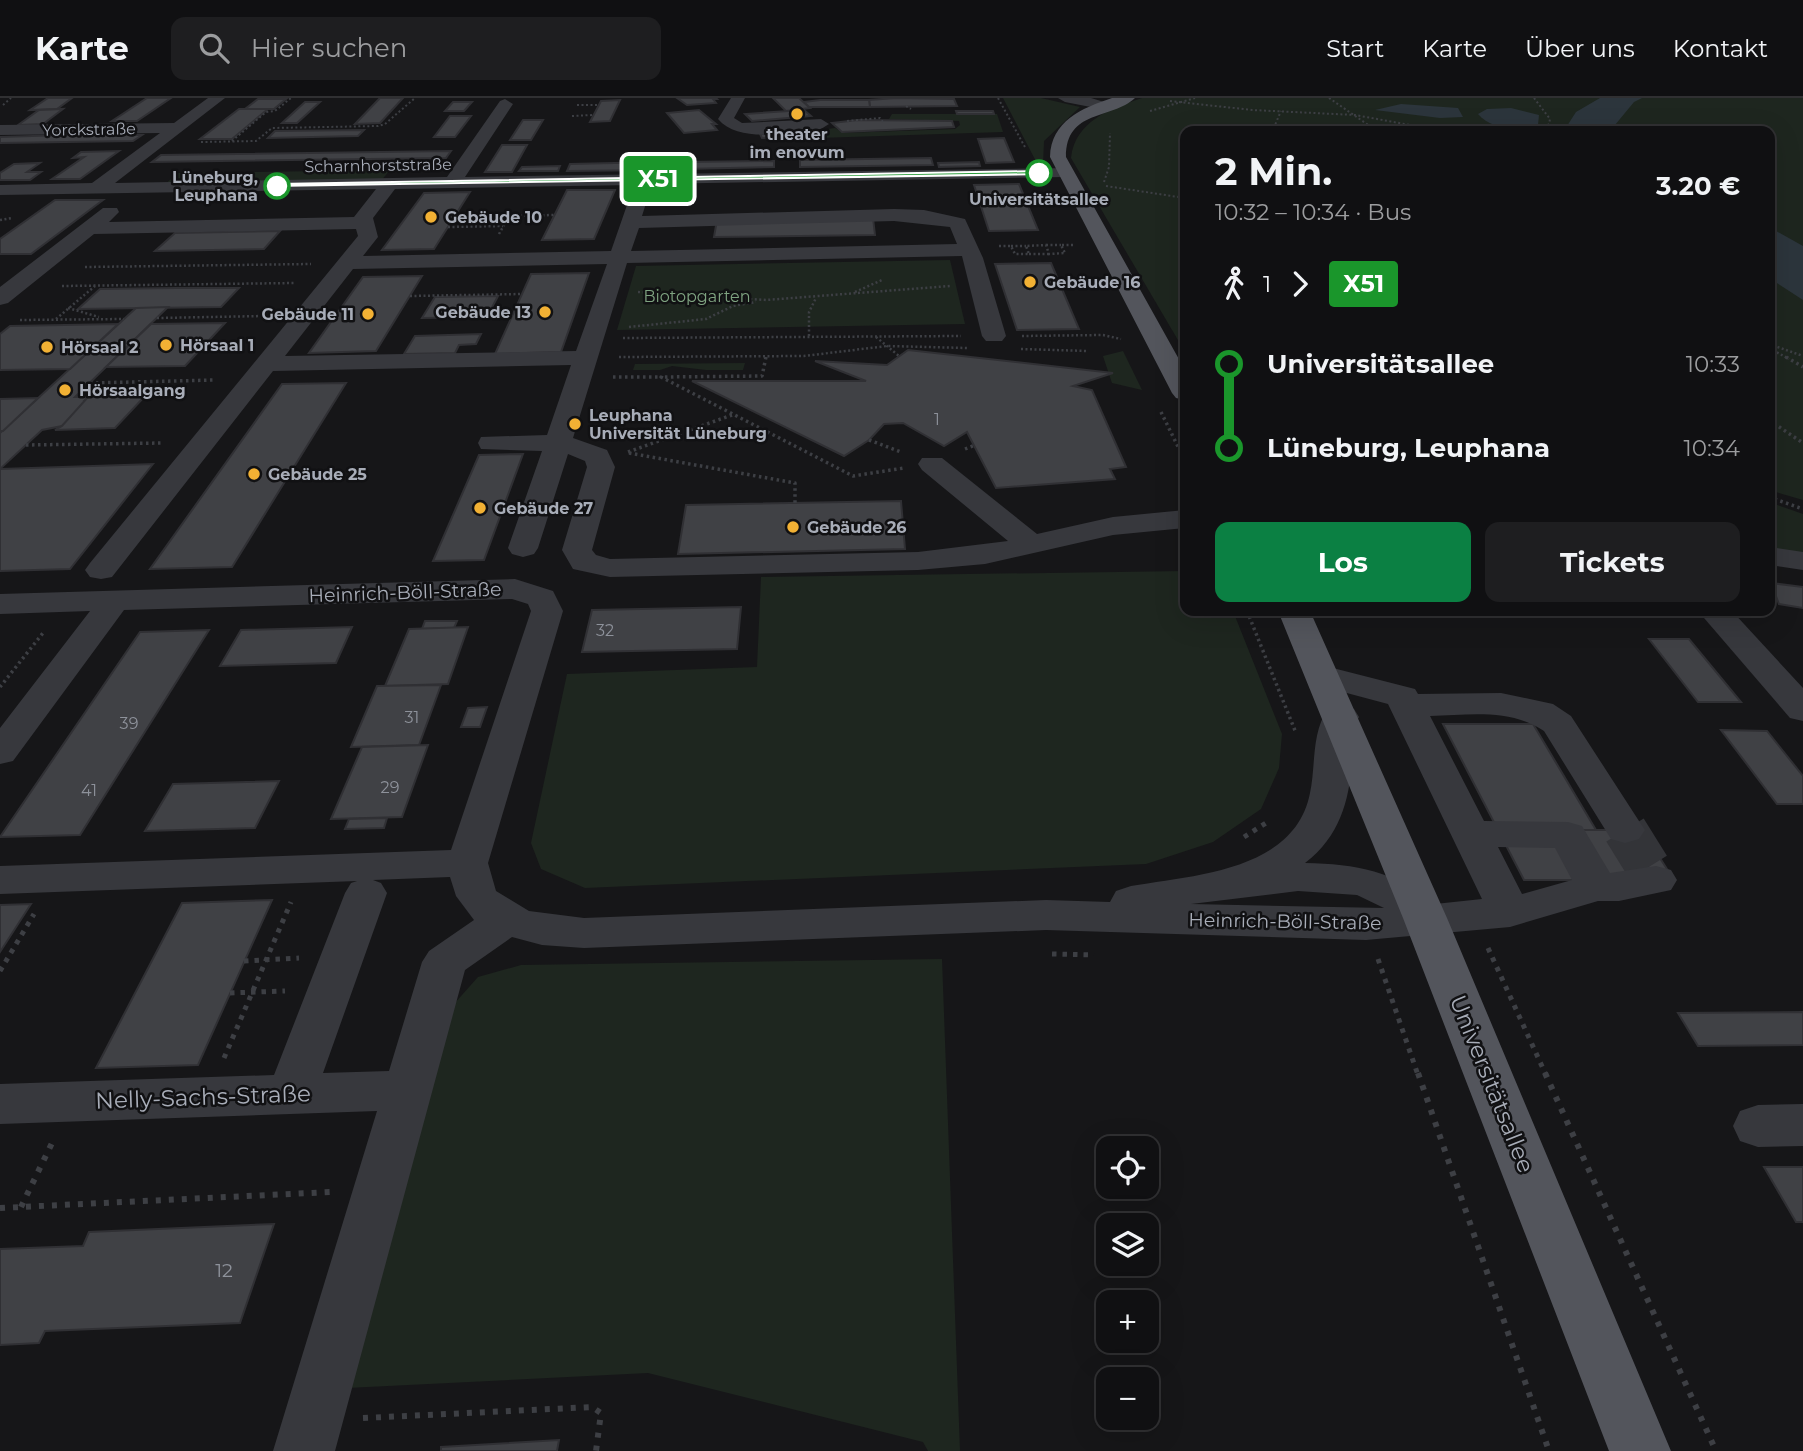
<!DOCTYPE html>
<html lang="de">
<meta charset="utf-8">
<style>
:root{--surface:#101012;--page:#1e1e20;--text:#f1f3f6;--muted:#9c9d9f;--line:#303032;--accent:#0b8043}
body{margin:0;font-family:Montserrat,sans-serif;background:var(--page);color:var(--text);height:100vh;display:flex;flex-direction:column;font-size:26px;white-space:nowrap}
*{box-sizing:border-box;margin:0}
p{font-size:23px;color:var(--muted)}
.icon{flex:none;width:38px;height:38px;fill:none;stroke:currentColor;stroke-width:2;stroke-linecap:round;stroke-linejoin:round}
.map{position:relative;flex:1;overflow:hidden}
.sheet{position:absolute;left:1180px;top:28px;width:595px;height:490px;display:flex;flex-direction:column;background:var(--surface);border-radius:14px;box-shadow:0 7px 28px #0002,0 0 0 2px var(--line)}
.sheet>*{flex:none}
.badge{padding:0 14px;border-radius:5px;font-size:24px;line-height:46px}
.tools{position:absolute;left:1096px;top:1038px;display:grid;gap:14px}
.tools a{display:grid;place-items:center;width:63px;height:63px;border-radius:14px;background:var(--surface);box-shadow:0 7px 28px #0002,0 0 0 2px var(--line);font-size:35px}
.map>.badge{position:absolute;translate:-50% -50%;box-shadow:0 0 0 4px #fff}
.legs{display:flex;align-items:center;gap:10px;height:77px;padding:0 35px;font-size:23px}
.legs p{margin-inline-start:auto}
.overview{display:flex;align-items:center;justify-content:space-between;height:119px;padding:0 35px}
h1{font-size:38px;font-weight:700;line-height:52px}
.primary-button{display:flex;gap:14px;margin-top:auto;padding:14px 35px}
.primary-button a{flex:1;height:80px;border-radius:14px;background:var(--accent);color:#fff;font-size:28px;font-weight:700;line-height:80px;text-align:center}
.primary-button a+a{background:var(--page);color:var(--text)}
ul{padding:0 35px;list-style:none}
li{display:flex;align-items:center;gap:24px;height:84px;font-size:26px}
li i{display:grid;place-items:center;width:10px;height:100%;margin:0 9px;background:currentColor}
li i::after{content:'';width:18px;height:18px;margin:-9px;border:5px solid;border-radius:50%;background:var(--surface)}
li p{margin-inline-start:auto}
li:first-child i{background:linear-gradient(#0000 50%,currentColor 0)}
li:last-child i{background:linear-gradient(currentColor 50%,#0000 0)}
header{display:flex;align-items:center;gap:42px;box-sizing:border-box;height:98px;padding:0 35px;background:var(--surface);border-bottom:2px solid var(--line)}
header strong{font-size:33px}
nav{display:flex;gap:38px;margin-inline-start:auto;font-size:24px}
.search{width:490px;height:63px;background:var(--page);display:flex;align-items:center;gap:18px;box-sizing:border-box;padding:0 24px;border-radius:14px;color:var(--muted);font-size:26px}
.map>svg:first-child{display:block}
.green{fill:#1e261f}
.water{fill:#2c353c}
.building{fill:#404145;stroke:#303034;stroke-width:2}
.lines{fill:none;stroke-linecap:round;stroke-linejoin:round}
.minor-tunnel{stroke:#333438;stroke-width:44;stroke-dasharray:44 22;stroke-linecap:butt}
.path-far4{stroke:#3d3f44;stroke-width:2;stroke-dasharray:2 2.5;stroke-linecap:butt}
.path-far3{stroke:#3d3f44;stroke-width:2.5;stroke-dasharray:2 2.5;stroke-linecap:butt}
.path-far2{stroke:#3d3f44;stroke-width:3.5;stroke-dasharray:2.5 3.5;stroke-linecap:butt}
.path-far1{stroke:#3d3f44;stroke-width:5;stroke-dasharray:4.5 6;stroke-linecap:butt}
.path{stroke:#3d3f44;stroke-width:6;stroke-dasharray:5 8;stroke-linecap:butt}
.minor{fill:#37383d;fill-rule:evenodd}
.major{fill:#53555c;fill-rule:evenodd}
.line-1{fill:#1a962b;stroke:#fff;stroke-width:2}
.poi-dot{fill:#f2b134;stroke:#111113;stroke-width:2.5}
.stop-1-dot{fill:#fff;stroke:#1a962b;stroke-width:3.5}
.labels{text-anchor:middle;stroke-width:5;stroke-linejoin:round;paint-order:stroke}
.far-street-label{font-size:16px;fill:#a8adb8;stroke:#111113}
.far-poi-label{font-size:16px;font-weight:bold;fill:#a8adb8;stroke:#111113;text-anchor:start}
.far-stop-label{font-size:16px;font-weight:bold;fill:#a8adb8;stroke:#111113;text-anchor:end}
.far-park-label{font-size:16px;fill:#7fa381;stroke:#111113}
.number-label{font-size:16px;fill:#8e929b}
.street-label{font-size:19px;fill:#a8adb8;stroke:#111113}
.near-number-label{font-size:19px;fill:#8e929b}
.near-street-label{font-size:23px;fill:#a8adb8;stroke:#111113}
</style>
<header>
<strong>Karte</strong>
<div class="search"><svg class="icon" aria-label="search" viewBox="0 0 24 24"><circle cx="10" cy="10" r="6"/><path d="M15 15l6 6"/></svg>Hier suchen</div>
<nav><a>Start</a><a>Karte</a><a>Über uns</a><a>Kontakt</a></nav>
</header>
<div class="map">
<svg width="1803" height="1353" viewBox="0 0 1803 1353">
<rect width="100%" height="100%" fill="#161618"/>
<g class="green">
<path d="M1003,0H1041L1080,9L1044,43L1043,67L1039,69Z"/>
<path d="M1142,0H1803V402L1769,392V33H1185V254L1071,60C1075,23 1111,10 1142,0Z"/>
<path d="M892,16H997L1003,34L818,40L812,33L835,30L843,35L955,31L960,27L959,23L889,21Z"/>
<path d="M390,72L380,84L163,88L178,75Z"/>
<path d="M950,162L965,226L617,232L636,168Z"/>
<path d="M1123,253L1142,292L1112,285L1103,258Z"/>
<path d="M745,265L743,272H706L672,268L660,272H633L635,266Z"/>
<path d="M1769,404L1803,416V455L1769,450Z"/>
<path d="M1185,473V513H1233L1282,636L1279,670L1261,711L1213,744L1146,766L585,790L541,771L531,745L567,576L757,569L761,479Z"/>
<path d="M942,861L960,1353H928L923,1344L648,1275L347,1290L454,906L478,879L521,867Z"/>
</g>
<g class="water">
<path d="M1600,0H1642L1634,4L1610,33H1569L1567,28L1576,14Z"/>
<path d="M1401,6L1458,10L1463,19L1440,20L1375,12Z"/>
<path d="M1511,10L1539,17L1538,27C1519,33 1491,32 1478,16L1487,11Z"/>
<path d="M1769,129L1803,148V202L1769,180Z"/>
</g>
<g class="building">
<path d="M48,0H72L57,11L30,12Z"/>
<path d="M147,0H171L137,23H112Z"/>
<path d="M380,0H403L380,25L355,26Z"/>
<path d="M677,0H716L717,1H713L716,5L687,7Z"/>
<path d="M773,0H799L810,10L786,13Z"/>
<path d="M896,0L954,1L957,8L870,9L869,2Z"/>
<path d="M258,1H286L274,11H245Z"/>
<path d="M620,2L610,23L590,24L601,3Z"/>
<path d="M820,2H869L870,9H809L804,4Z"/>
<path d="M305,4H320L297,25H282Z"/>
<path d="M453,4H472L464,13H445Z"/>
<path d="M63,11L43,26L18,27L39,12Z"/>
<path d="M239,11H268L232,41H200Z"/>
<path d="M699,12L716,26H712L717,32L684,35L667,15Z"/>
<path d="M804,12L811,18L752,23L745,16Z"/>
<path d="M956,13H993L994,16H957Z"/>
<path d="M450,18H471L455,39H434Z"/>
<path d="M523,22H543L531,42H510Z"/>
<path d="M858,22L952,23L954,29L842,34L832,25Z"/>
<path d="M364,32L358,38L268,40L275,33Z"/>
<path d="M806,34L808,37L762,40L760,36Z"/>
<path d="M128,35L125,37H142L133,43L0,45V39Z"/>
<path d="M1004,40L1014,64L986,65L978,41Z"/>
<path d="M502,47H527L512,74H485Z"/>
<path d="M119,53L80,81H52L84,59L73,60L81,54Z"/>
<path d="M451,53L446,60L152,64L161,57Z"/>
<path d="M931,60L933,67L800,69V62Z"/>
<path d="M774,63V69L683,71L685,64Z"/>
<path d="M659,64L656,72L567,73L570,66Z"/>
<path d="M979,64L980,68L939,69L938,65Z"/>
<path d="M40,65L27,74H41L30,82H0V75L14,66Z"/>
<path d="M560,68L558,73H519L522,69Z"/>
<path d="M1019,86L1038,132L989,133L974,87Z"/>
<path d="M567,92H615L594,141L542,142Z"/>
<path d="M470,94L434,151L382,152L424,95Z"/>
<path d="M55,102H103L31,156H0V141Z"/>
<path d="M873,120L875,137L714,139L717,122Z"/>
<path d="M280,133L264,151L155,153L175,135Z"/>
<path d="M1051,165L1079,231L1017,232L995,166Z"/>
<path d="M589,175L561,254L495,256L531,176Z"/>
<path d="M422,178L376,253L309,255L363,179Z"/>
<path d="M176,190H239L221,209L78,211L100,191Z"/>
<path d="M498,198L487,219L422,220L435,199Z"/>
<path d="M168,209L75,299H88L85,302H88L62,328L42,332L0,371V335L136,210Z"/>
<path d="M225,225L185,268L106,269L151,226Z"/>
<path d="M118,226L70,271L0,272V236L10,228Z"/>
<path d="M481,236L476,246L459,247L455,255L404,256L415,238Z"/>
<path d="M908,252L1113,275L1073,288L1092,292L1126,369L1110,371L1115,381L996,390L967,334L944,348L903,325L884,326L869,342L844,358L692,283H866L815,263L887,267Z"/>
<path d="M346,285L232,469L150,471L282,286Z"/>
<path d="M145,298L115,330L55,332L62,328L88,299Z"/>
<path d="M38,300L3,333H0V301Z"/>
<path d="M523,356L484,462L433,463L479,357Z"/>
<path d="M153,366L70,471L0,473V371Z"/>
<path d="M901,403L905,451L678,456L686,407Z"/>
<path d="M1771,485L1803,489V510L1779,506Z"/>
<path d="M741,509L737,551L582,554L592,512Z"/>
<path d="M1607,513H1650L1652,515L1610,516Z"/>
<path d="M425,523H457L454,530L422,531Z"/>
<path d="M352,529L336,565L220,568L241,532Z"/>
<path d="M468,529L448,586L385,588L409,531Z"/>
<path d="M209,532L80,737L0,739L140,534Z"/>
<path d="M1649,541H1689L1741,604H1698Z"/>
<path d="M441,587L419,647L351,649L377,588Z"/>
<path d="M487,609L480,629H461L468,610Z"/>
<path d="M1443,626H1533L1596,732H1498Z"/>
<path d="M1721,632L1767,633L1803,678V706H1777Z"/>
<path d="M428,647L402,719L331,721L362,649Z"/>
<path d="M279,683L255,730L145,733L173,686Z"/>
<path d="M387,720L384,730L345,731L349,721Z"/>
<path d="M1498,732H1610L1641,782H1524Z"/>
<path d="M1610,732H1642L1674,782H1641Z"/>
<path d="M272,802L198,967L96,970L182,805Z"/>
<path d="M31,806L0,854V807Z"/>
<path d="M1803,914V947L1698,948L1678,915Z"/>
<path d="M1764,1069H1803V1124H1796Z"/>
<path d="M274,1126L240,1225L45,1233L39,1245L0,1247V1151L83,1148L89,1134Z"/>
<path d="M559,1342L557,1353H441V1349Z"/>
</g>
<g class="lines">
<path class="minor-tunnel" d="M1625,732L1656,782"/>
<g class="path-far4">
<path d="M998,0L1026,51"/>
<path d="M1329,0L1377,33"/>
<path d="M1534,0L1550,21L1549,26L1538,33"/>
<path d="M1170,3L1252,12L1355,17L1443,33"/>
<path d="M3,7L11,0"/>
<path d="M577,7H598"/>
<path d="M906,8L911,11"/>
<path d="M1150,13L1195,0"/>
<path d="M572,18L593,17"/>
<path d="M847,23L880,20L883,24"/>
<path d="M1264,33L1275,27L1281,13"/>
<path d="M232,43L266,14L275,13L291,0"/>
<path d="M201,44L256,43L272,30L378,28L385,26L415,0"/>
<path d="M1104,84L1109,69L1110,35"/>
<path d="M1106,88L1185,100"/>
</g>
<g class="path-far3">
<path d="M0,122L12,120"/>
<path d="M448,129L503,128"/>
<path d="M499,136L509,118L554,117"/>
<path d="M1046,147H1061"/>
<path d="M999,148H1011L1015,156H1029L1026,148L1046,147L1049,156L1065,155L1061,147H1074"/>
<path d="M1011,148H1026"/>
<path d="M1029,156H1049"/>
<path d="M85,169L311,166"/>
<path d="M62,188L295,185"/>
<path d="M638,194L766,202L950,188"/>
<path d="M855,194L882,182"/>
<path d="M410,198L522,196"/>
<path d="M68,210L99,219"/>
<path d="M157,220L264,218"/>
<path d="M56,221L95,188"/>
<path d="M20,222L124,221"/>
<path d="M629,229L706,221L733,208L756,204"/>
<path d="M809,238V214L816,200"/>
<path d="M1022,238L1103,237L1121,241"/>
<path d="M876,239L899,258"/>
<path d="M623,240L961,238"/>
<path d="M1769,246L1803,258"/>
<path d="M1769,250L1789,261"/>
<path d="M1021,251L1088,253"/>
<path d="M619,259L804,258L887,248L967,250"/>
</g>
<g class="path-far2">
<path d="M766,259L762,278L661,279L853,378L904,370"/>
<path d="M1786,259L1803,269"/>
<path d="M613,279H661"/>
<path d="M90,285L215,282"/>
<path d="M1161,314L1185,363"/>
<path d="M1769,322L1803,345"/>
<path d="M869,342L901,354"/>
<path d="M26,347L161,345"/>
<path d="M965,351L975,347"/>
<path d="M628,354L732,317"/>
<path d="M629,355L795,385V405"/>
<path d="M1769,399L1803,411"/>
<path d="M1247,513L1296,635"/>
<path d="M0,589L43,535"/>
</g>
<g class="path-far1">
<path d="M1244,739L1266,725"/>
<path d="M1488,850L1546,977"/>
<path d="M1052,856L1094,857"/>
<path d="M1378,861L1418,977"/>
<path d="M244,863L299,860"/>
<path d="M0,873L34,816"/>
<path d="M230,895L285,893"/>
<path d="M224,960L291,804"/>
</g>
<g class="path">
<path d="M1418,975L1549,1353"/>
<path d="M1545,975L1716,1353"/>
<path d="M21,1109L52,1045"/>
<path d="M0,1110L331,1094"/>
<path d="M363,1320L592,1309L601,1315L596,1353"/>
</g>
<g class="minor">
<path d="M208,0H225L115,85L447,79L500,3L505,1L513,6L465,79L1071,70L1074,74L1065,79L652,86L642,118L894,111L924,112L965,121L983,160L1006,238L1002,243H986L982,238L962,158L627,165L573,340L607,352L615,369L592,452L596,457L610,461L918,454L1008,443L922,372L918,366L922,360H942L1037,436L1113,419L1185,412V430L1113,437L985,466L918,472L610,479L573,471L562,452L587,369L585,363L568,356L538,450L534,456L523,459L512,456L508,450L542,353L481,351L478,345L481,339L547,337L571,267L273,273L112,479L101,481L90,479L85,472L90,465L358,138L356,131L94,136L8,205L0,207V189L103,110H117L119,114L109,124L354,119L376,91L0,97V87L92,85L160,35L0,37V27L174,25ZM634,87L611,153L363,158L378,139L373,120L395,91ZM894,123L950,129L957,146L631,153L639,130ZM607,166L576,253L285,258L353,171Z"/>
<path d="M731,0H745L734,20L742,25L821,21L829,26L821,31C791,33 740,47 718,21Z"/>
<path d="M1058,0H1091L1114,7L1106,12L1065,4Z"/>
<path d="M1769,449L1803,454V472L1769,467Z"/>
<path d="M515,481L553,493L563,513L488,765L496,793L529,813L584,820L1046,802L1110,804L1116,793L1131,788C1194,777 1295,773 1310,695C1316,667 1311,635 1328,611L1341,608L1354,611L1359,619L1354,629C1352,681 1350,731 1305,765C1357,766 1394,773 1435,806L1482,801L1388,606L1313,586L1307,579L1313,572L1325,568L1415,591L1418,596L1501,595L1553,606L1571,618L1639,723L1645,732L1639,741L1625,745L1611,741L1544,633C1510,610 1469,617 1430,618L1484,723L1568,724L1582,728L1610,775L1656,768L1671,772L1677,782L1671,792L1619,803H1598L1510,829L1366,842L1046,832L584,850L542,847L512,839L465,872L335,1353H273L377,1013L0,1026V986L274,977L345,795L351,785L357,783L0,796V768L451,752L531,513L528,506L512,501L124,512L13,663L0,666V630L90,513L0,516V496ZM1498,749L1555,750L1572,782L1522,796ZM450,779L456,798L474,822L429,853L422,864L389,973L323,975L387,795L381,785L373,782ZM1298,793L1357,797L1384,810L1191,806Z"/>
<path d="M1698,513H1732L1803,590V623L1790,620Z"/>
<path d="M1803,1006V1048L1758,1049L1740,1043L1733,1028L1740,1013L1758,1007Z"/>
</g>
<g class="major">
<path d="M1112,0H1135C1111,22 1066,11 1066,59L1185,272V302L1176,300L1172,295L1050,59C1051,23 1082,10 1112,0Z"/>
<path d="M1278,513H1310L1447,820L1671,1353H1609L1403,820Z"/>
</g>
</g>
<path class="line-1" d="M1039,73L1042,76L274,88L277,86Z"/>
<g class="poi-dot">
<circle cx="797" cy="16" r="7"/>
<circle cx="431" cy="119" r="7"/>
<circle cx="1030" cy="184" r="7"/>
<circle cx="545" cy="214" r="7"/>
<circle cx="368" cy="216" r="7"/>
<circle cx="166" cy="247" r="7"/>
<circle cx="47" cy="249" r="7"/>
<circle cx="65" cy="292" r="7"/>
<circle cx="575" cy="326" r="7"/>
<circle cx="254" cy="376" r="7"/>
<circle cx="480" cy="410" r="7"/>
<circle cx="793" cy="429" r="7"/>
</g>
<g class="stop-1-dot">
<circle cx="1039" cy="75" r="12"/>
<circle cx="277" cy="88" r="12"/>
</g>
<g class="labels">
<g class="far-street-label">
<text transform="translate(89 31) rotate(-1)" y="6">Yorckstraße</text>
<text transform="translate(378 67) rotate(-1)" y="6">Scharnhorststraße</text>
</g>
<g class="far-poi-label">
<text x="797" y="42" text-anchor="middle">theater<tspan x="797" dy="18">im enovum</tspan></text>
<text x="445" y="125">Gebäude 10</text>
<text x="1044" y="190">Gebäude 16</text>
<text x="531" y="220" text-anchor="end">Gebäude 13</text>
<text x="354" y="222" text-anchor="end">Gebäude 11</text>
<text x="180" y="253">Hörsaal 1</text>
<text x="61" y="255">Hörsaal 2</text>
<text x="79" y="298">Hörsaalgang</text>
<text x="589" y="323">Leuphana<tspan x="589" dy="18">Universität Lüneburg</tspan></text>
<text x="268" y="382">Gebäude 25</text>
<text x="494" y="416">Gebäude 27</text>
<text x="807" y="435">Gebäude 26</text>
</g>
<g class="far-stop-label">
<text x="258" y="85">Lüneburg,<tspan x="258" dy="18">Leuphana</tspan></text>
<text x="1039" y="107" text-anchor="middle">Universitätsallee</text>
</g>
<g class="far-park-label">
<text x="697" y="204">Biotopgarten</text>
</g>
<g class="number-label">
<text x="937" y="327">1</text>
<text x="605" y="538">32</text>
<text x="412" y="625">31</text>
<text x="129" y="631">39</text>
<text x="390" y="695">29</text>
<text x="89" y="698">41</text>
</g>
<g class="street-label">
<text transform="translate(405 494) rotate(-2)" y="7">Heinrich-Böll-Straße</text>
<text transform="translate(1285 823) rotate(1)" y="7">Heinrich-Böll-Straße</text>
</g>
<g class="near-number-label">
<text x="224" y="1179">12</text>
</g>
<g class="near-street-label">
<text transform="translate(1492 986) rotate(68)" y="8">Universitätsallee</text>
<text transform="translate(203 999) rotate(-2)" y="8">Nelly-Sachs-Straße</text>
</g>
</g>
</svg>
<div class="tools">
<a><svg class="icon" aria-label="locate" viewBox="0 0 24 24"><circle cx="12" cy="12" r="6"/><path d="M12 2v4M12 18v4M2 12h4M18 12h4"/></svg></a>
<a><svg class="icon" aria-label="layers" viewBox="0 0 24 24"><path d="M12 4l9 5-9 5-9-5zM3 14l9 5 9-5"/></svg></a>
<a>+</a>
<a>−</a>
</div>
<b class="badge" style="left:658px;top:81px;background:#1a962b;color:#fff">X51</b>
<section class="sheet">
<div class="overview"><div><h1>2 Min.</h1><p>10:32 – 10:34 · Bus</p></div><b>3.20 €</b></div>
<div class="legs"><svg class="icon" aria-label="walk" viewBox="0 0 24 24"><circle cx="13" cy="4" r="2"/><path d="M13 8l-2 6 4 7M11 14l-3 7M7 12l3-4h3l4 4"/></svg>1<svg class="icon" aria-label="forward" viewBox="0 0 24 24"><path d="M9 5l7 7-7 7"/></svg><b class="badge" style="background:#1a962b;color:#fff">X51</b></div>
<ul>
<li><i style="color:#1a962b"></i><b>Universitätsallee</b><p>10:33</p></li>
<li><i style="color:#1a962b"></i><b>Lüneburg, Leuphana</b><p>10:34</p></li>
</ul>
<div class="primary-button"><a>Los</a><a>Tickets</a></div>
</section>
</div>
